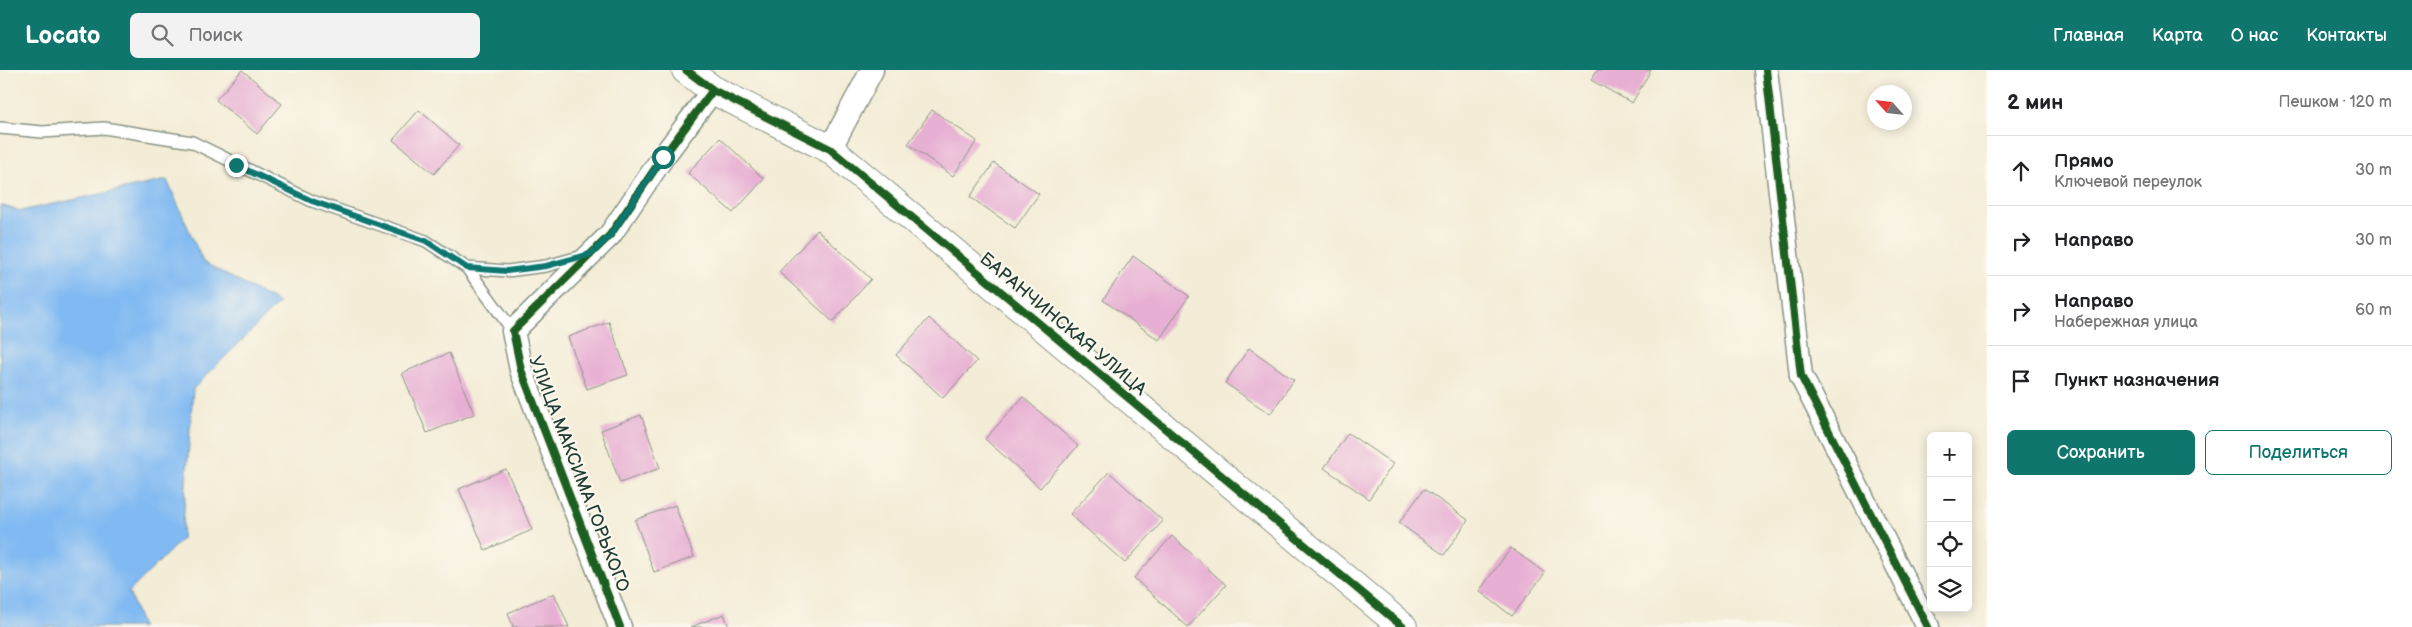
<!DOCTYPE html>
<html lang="ru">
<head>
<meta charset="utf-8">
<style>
	:root { --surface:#fff; --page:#f2f2f2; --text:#202124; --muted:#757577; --line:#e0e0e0; --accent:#0f766e }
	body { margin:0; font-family:"Balsamiq Sans",sans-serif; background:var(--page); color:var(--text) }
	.controls { position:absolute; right:15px; bottom:15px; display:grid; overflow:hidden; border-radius:8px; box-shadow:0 2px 12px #0003 }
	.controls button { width:45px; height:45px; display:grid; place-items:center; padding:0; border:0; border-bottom:1px solid var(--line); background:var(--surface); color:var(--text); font:25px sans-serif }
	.compass { position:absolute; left:1867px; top:15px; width:45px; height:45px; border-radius:50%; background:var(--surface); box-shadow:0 2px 12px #0003; rotate:297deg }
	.stop { position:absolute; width:15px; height:15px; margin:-11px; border:4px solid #0f766e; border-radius:50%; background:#fff }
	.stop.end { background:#0f766e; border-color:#fff; box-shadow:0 1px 5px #0008 }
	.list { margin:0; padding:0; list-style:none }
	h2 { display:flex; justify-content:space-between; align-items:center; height:65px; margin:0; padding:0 20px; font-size:21px }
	h2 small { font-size:16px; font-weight:400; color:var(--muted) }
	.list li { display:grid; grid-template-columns:32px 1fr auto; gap:15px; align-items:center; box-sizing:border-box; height:70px; padding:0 20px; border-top:1px solid var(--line) }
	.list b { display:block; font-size:19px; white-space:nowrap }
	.list p { margin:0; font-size:16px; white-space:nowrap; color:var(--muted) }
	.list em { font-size:16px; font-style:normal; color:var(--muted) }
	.actions { display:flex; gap:10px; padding:15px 20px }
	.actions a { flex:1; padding:11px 0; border:1px solid var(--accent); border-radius:8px; text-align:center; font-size:18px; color:var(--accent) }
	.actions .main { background:var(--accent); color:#fff }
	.icon { flex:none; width:28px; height:28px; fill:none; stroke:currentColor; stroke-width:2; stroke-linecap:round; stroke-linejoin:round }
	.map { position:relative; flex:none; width:1987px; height:557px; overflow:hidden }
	header { display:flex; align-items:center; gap:30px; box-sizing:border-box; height:70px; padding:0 25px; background:var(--accent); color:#fff }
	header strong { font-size:24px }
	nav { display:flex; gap:28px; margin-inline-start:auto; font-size:18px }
	.search { width:350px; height:45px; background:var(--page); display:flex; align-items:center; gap:12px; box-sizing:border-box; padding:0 18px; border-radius:8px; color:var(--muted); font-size:19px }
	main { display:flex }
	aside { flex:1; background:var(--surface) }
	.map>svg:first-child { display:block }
	.water { fill:#81baf2; stroke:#507c93 }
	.building { fill:#e7afd3 }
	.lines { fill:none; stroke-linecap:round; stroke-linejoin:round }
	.lane-casing { stroke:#899485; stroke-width:14 }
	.street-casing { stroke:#899485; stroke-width:25 }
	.secondary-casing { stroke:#899485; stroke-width:30 }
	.lane { stroke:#fff; stroke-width:11 }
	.street { stroke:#fff; stroke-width:22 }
	.secondary { stroke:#fff; stroke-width:28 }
	.cycleway-casing { stroke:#fbf7ec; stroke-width:11 }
	.cycleway { stroke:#1b5e20; stroke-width:8 }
	.route { stroke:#0f766e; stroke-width:6 }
	.labels { text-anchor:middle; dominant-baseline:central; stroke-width:4.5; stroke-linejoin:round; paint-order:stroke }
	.street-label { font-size:18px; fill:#1f3d34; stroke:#fbf7ec }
</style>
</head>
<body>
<header>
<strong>Locato</strong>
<div class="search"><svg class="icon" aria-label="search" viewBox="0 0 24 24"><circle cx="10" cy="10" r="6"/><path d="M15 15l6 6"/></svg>Поиск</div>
<nav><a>Главная</a><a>Карта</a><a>О нас</a><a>Контакты</a></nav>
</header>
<main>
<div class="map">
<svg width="1987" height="557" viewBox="0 0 1987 557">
	<rect width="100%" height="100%" fill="#fbf7ec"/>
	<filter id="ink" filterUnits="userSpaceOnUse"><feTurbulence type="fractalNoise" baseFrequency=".02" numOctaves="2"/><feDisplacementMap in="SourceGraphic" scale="10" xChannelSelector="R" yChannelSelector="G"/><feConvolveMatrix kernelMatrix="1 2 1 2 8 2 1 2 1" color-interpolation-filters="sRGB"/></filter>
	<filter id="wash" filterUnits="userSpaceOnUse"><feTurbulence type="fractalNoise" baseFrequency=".0096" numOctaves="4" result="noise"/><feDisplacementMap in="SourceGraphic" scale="20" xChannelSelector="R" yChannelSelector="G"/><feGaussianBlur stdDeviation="1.12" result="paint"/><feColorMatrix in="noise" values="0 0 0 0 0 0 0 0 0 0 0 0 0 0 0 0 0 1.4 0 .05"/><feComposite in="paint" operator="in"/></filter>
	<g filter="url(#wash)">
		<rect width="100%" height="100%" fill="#f3ecd6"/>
		<path class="water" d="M 167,110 L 203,192 L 279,233 L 193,319 L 182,469 L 129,522 L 142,557 L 0,557 L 0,135 L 20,141 Z"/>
		<g id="blocks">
			<path class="building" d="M 242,0 L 282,34 L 257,64 L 216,30 Z
				M 1597,0 L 1651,0 L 1632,33 L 1591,10 Z
				M 419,40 L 459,75 L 434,104 L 393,70 Z
				M 932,40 L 977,71 L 953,106 L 908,74 Z
				M 720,68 L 764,109 L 733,143 L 688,103 Z
				M 994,93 L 1039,124 L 1015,158 L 970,127 Z
				M 817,160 L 871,209 L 833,252 L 779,202 Z
				M 1133,186 L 1189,226 L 1159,270 L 1103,230 Z
				M 929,248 L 977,291 L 943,328 L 896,285 Z
				M 609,252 L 628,305 L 587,319 L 568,267 Z
				M 1249,278 L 1294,310 L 1270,344 L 1225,313 Z
				M 449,283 L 474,344 L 427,363 L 402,303 Z
				M 1023,327 L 1078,376 L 1040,418 L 985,369 Z
				M 641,345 L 660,398 L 620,413 L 601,360 Z
				M 1348,363 L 1393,394 L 1369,429 L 1324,398 Z
				M 506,399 L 532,460 L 485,480 L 459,419 Z
				M 1109,402 L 1163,451 L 1125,493 L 1070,444 Z
				M 1424,419 L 1468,450 L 1444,485 L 1399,453 Z
				M 675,435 L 694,487 L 654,502 L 635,450 Z
				M 1172,466 L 1226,515 L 1188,557 L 1134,508 Z
				M 1511,478 L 1545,503 L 1512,546 L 1479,521 Z
				M 554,523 L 569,557 L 513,557 L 508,543 Z
				M 724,544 L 729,557 L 691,557 Z"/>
		</g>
	</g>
	<g filter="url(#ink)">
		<use href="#blocks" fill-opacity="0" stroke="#899485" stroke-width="1"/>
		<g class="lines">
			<g class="lane-casing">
				<path id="lane" d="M 0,58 L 42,62 L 104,58 L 192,72 L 312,131 L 426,171 L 467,198 L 513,261
					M 467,198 L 507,201 L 546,196 L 583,186"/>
			</g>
			<g class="street-casing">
				<path id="street" d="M 1766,0 L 1801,306 L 1928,557
					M 830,79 L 872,0
					M 620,557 L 521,300 L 513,261 L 610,165 L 663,87 L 713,20"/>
			</g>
			<g class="secondary-casing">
				<path id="secondary" d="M 686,0 L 713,20 L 830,79 L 1403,557"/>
			</g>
			<use href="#lane" class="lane"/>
			<use href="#street" class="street"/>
			<use href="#secondary" class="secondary"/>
			<g class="cycleway-casing">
				<path id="cycleway" d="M 686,0 L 713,20 L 830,79 L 1403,557
					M 1766,0 L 1801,306 L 1928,557
					M 620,557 L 521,300 L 513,261 L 610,165 L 663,87 L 713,20"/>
			</g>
			<use href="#cycleway" class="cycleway"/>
		</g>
	</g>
	<g class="lines" filter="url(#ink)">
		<path class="route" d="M 236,95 L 312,131 L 426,171 L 467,198 L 507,201 L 546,196 L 591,184 L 610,166 L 663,87"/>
	</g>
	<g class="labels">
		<g class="street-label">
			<text transform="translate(1063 254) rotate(40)">БАРАНЧИНСКАЯ УЛИЦА</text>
			<text transform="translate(579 404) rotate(69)">УЛИЦА МАКСИМА ГОРЬКОГО</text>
		</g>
	</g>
</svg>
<div class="controls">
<button>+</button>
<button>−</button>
<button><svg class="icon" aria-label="locate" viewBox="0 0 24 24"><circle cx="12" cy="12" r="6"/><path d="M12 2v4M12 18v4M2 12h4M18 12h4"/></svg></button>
<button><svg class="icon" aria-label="layers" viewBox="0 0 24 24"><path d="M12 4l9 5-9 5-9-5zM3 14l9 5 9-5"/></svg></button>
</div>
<svg class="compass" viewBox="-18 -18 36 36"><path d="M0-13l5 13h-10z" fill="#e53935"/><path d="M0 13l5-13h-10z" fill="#757577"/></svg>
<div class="stop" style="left:663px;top:87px"></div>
<div class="stop end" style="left:236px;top:95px"></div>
</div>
<aside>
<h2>2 мин<small>Пешком · 120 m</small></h2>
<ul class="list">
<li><svg class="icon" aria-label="ahead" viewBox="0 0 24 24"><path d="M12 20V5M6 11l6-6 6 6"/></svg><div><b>Прямо</b><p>Ключевой переулок</p></div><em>30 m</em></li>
<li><svg class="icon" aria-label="right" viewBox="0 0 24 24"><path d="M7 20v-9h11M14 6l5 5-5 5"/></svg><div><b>Направо</b></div><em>30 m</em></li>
<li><svg class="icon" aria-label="right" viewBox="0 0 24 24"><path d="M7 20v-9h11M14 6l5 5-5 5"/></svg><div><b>Направо</b><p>Набережная улица</p></div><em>60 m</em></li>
<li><svg class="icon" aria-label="arrive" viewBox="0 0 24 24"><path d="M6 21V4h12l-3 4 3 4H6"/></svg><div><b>Пункт назначения</b></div></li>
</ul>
<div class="actions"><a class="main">Сохранить</a><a>Поделиться</a></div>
</aside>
</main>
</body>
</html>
